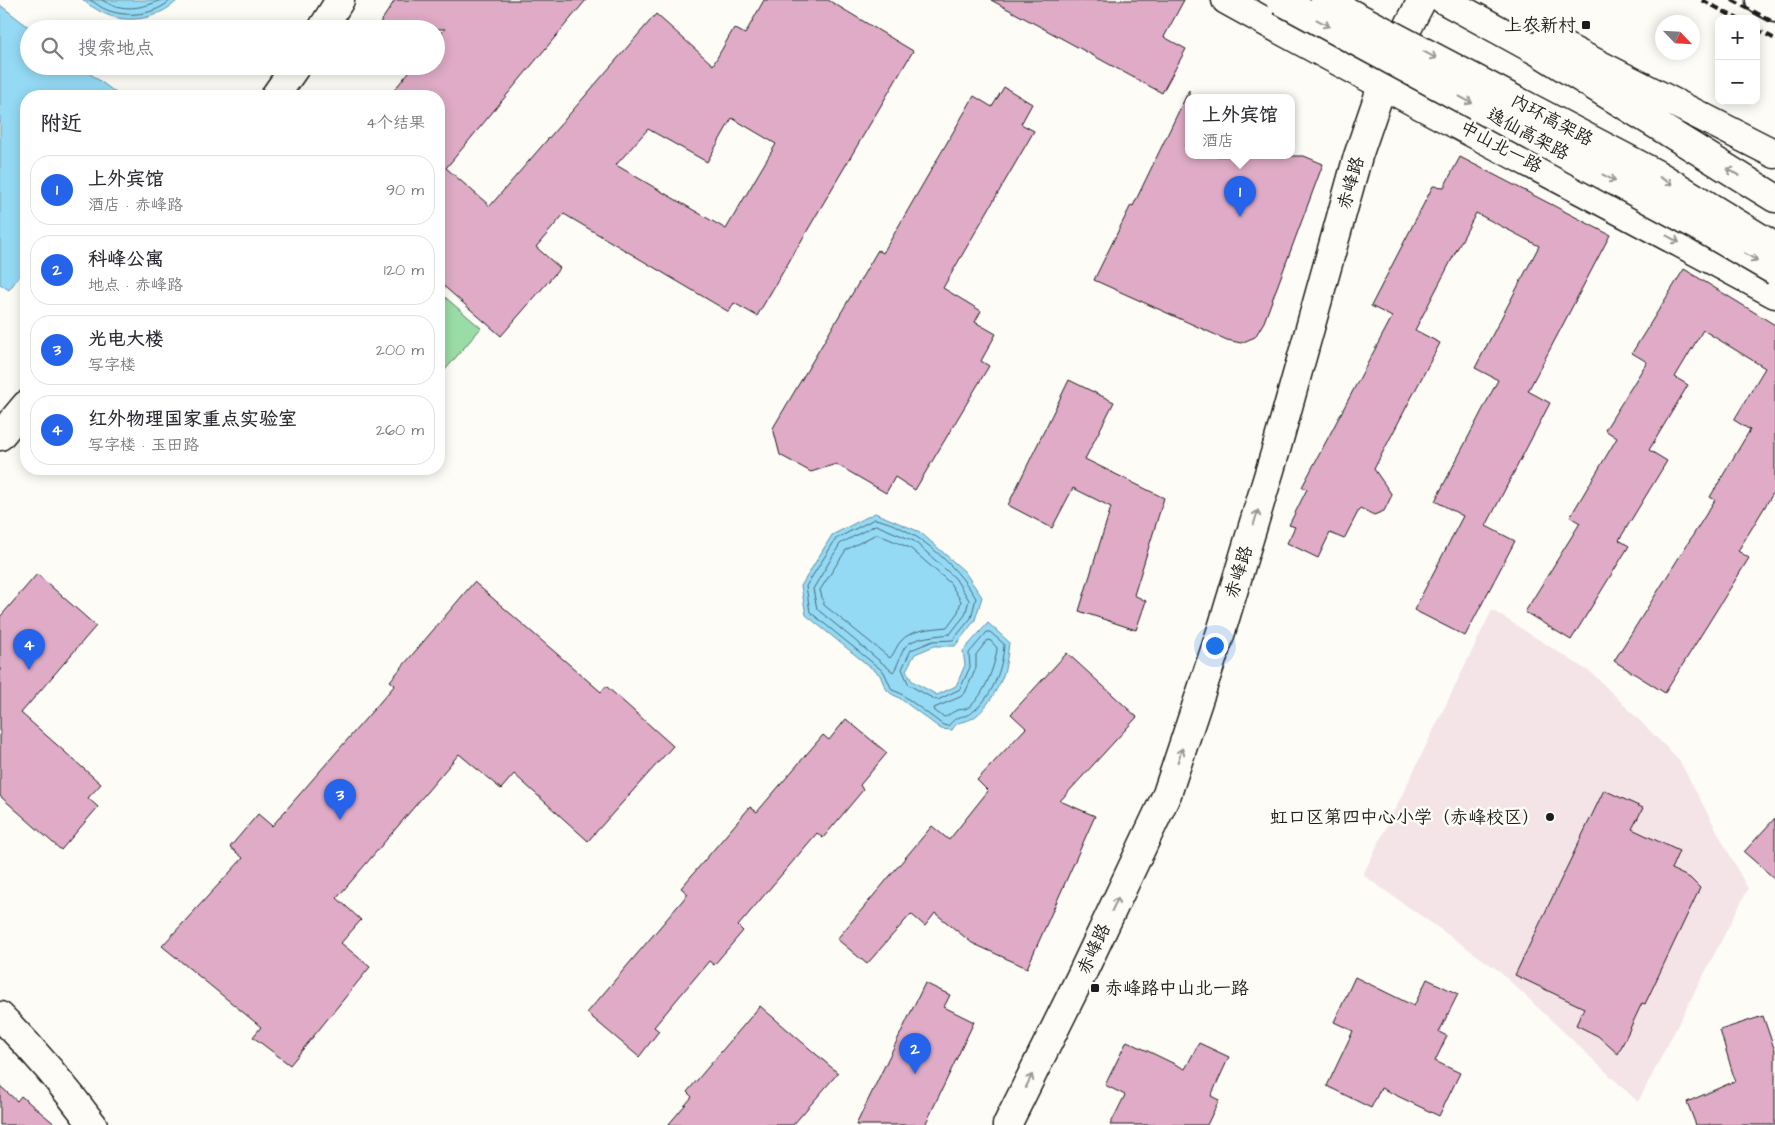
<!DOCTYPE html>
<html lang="zh">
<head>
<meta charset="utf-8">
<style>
	:root { --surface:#fff; --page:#f2f2f3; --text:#2b2b33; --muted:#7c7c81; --line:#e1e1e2; --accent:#2563eb }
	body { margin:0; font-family:"Architects Daughter","LXGW WenKai TC",sans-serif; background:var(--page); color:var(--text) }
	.controls { position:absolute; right:15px; top:15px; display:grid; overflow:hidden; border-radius:10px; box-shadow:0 2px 12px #0003 }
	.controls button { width:45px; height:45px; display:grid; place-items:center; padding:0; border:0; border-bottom:1px solid var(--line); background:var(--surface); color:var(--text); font:25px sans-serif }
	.compass { position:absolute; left:1655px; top:15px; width:45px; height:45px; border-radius:50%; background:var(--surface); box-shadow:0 2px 12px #0003; rotate:115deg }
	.you { position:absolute; left:1214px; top:645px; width:18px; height:18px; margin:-12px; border:4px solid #fff; border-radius:50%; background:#1a73e8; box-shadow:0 0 0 8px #1a73e833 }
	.badge { display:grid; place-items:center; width:32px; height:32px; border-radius:50%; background:var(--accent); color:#fff; font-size:16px; font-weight:700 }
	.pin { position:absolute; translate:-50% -41px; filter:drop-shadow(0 1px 2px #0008) }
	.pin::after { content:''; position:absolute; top:26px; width:18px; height:15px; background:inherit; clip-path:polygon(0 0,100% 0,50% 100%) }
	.popup { position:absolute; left:1185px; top:94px; width:110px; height:65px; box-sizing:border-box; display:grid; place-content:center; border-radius:10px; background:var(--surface); filter:drop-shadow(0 1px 4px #0005); font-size:16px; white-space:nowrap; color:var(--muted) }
	.popup b { font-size:19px; color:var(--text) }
	.popup::after { content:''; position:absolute; left:50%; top:100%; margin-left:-10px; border:10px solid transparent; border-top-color:var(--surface) }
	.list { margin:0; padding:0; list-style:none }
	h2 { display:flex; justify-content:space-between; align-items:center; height:65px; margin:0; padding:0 20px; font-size:21px }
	h2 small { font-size:16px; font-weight:400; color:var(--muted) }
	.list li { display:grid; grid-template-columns:32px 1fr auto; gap:15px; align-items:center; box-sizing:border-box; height:70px; margin:0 10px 10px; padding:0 10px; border:1px solid var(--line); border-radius:20px }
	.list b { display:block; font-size:19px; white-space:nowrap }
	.list p { margin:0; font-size:16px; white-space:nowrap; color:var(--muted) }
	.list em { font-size:16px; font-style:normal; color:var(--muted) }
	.icon { flex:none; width:28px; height:28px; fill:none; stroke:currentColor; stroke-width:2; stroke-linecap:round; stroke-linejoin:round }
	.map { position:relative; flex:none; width:1775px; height:1125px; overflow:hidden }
	.search { position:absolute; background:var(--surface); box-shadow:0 2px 12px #0003; left:20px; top:20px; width:425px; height:55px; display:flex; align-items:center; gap:12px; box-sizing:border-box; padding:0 18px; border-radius:28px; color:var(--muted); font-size:19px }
	.panel { position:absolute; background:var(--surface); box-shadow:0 2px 12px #0003; left:20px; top:90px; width:425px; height:385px; border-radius:20px }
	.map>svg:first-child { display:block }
	.built { fill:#f4e4e8 }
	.green { fill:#9adca6; stroke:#5b7c61 }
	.water { fill:#94daf5; stroke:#648e9e }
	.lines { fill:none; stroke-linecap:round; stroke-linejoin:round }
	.shore { stroke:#4c6873; stroke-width:1 }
	.building { fill:#dfabc6; stroke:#1c1c1c; fill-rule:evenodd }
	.street-casing { stroke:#1c1c1c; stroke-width:31 }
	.secondary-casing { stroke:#1c1c1c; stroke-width:31 }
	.primary-casing { stroke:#1c1c1c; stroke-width:31 }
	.highway-casing { stroke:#1c1c1c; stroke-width:31 }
	.street { stroke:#fdfcf7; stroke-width:28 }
	.secondary { stroke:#fdfcf7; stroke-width:28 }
	.primary { stroke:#fdfcf7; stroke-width:28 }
	.highway { stroke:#fdfcf7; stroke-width:28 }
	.rail { stroke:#1c1c1c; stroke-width:4; stroke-dasharray:8 4; stroke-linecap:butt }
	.highway-bridge-casing { stroke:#1c1c1c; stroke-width:31; stroke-linecap:butt }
	.highway-bridge { stroke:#fdfcf7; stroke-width:28 }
	.oneway { stroke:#989794 }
	.poi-dot { fill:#1c1c1c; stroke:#fdfcf7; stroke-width:2 }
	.labels { text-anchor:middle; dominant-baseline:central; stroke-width:5; stroke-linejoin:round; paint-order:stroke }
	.poi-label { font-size:18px; fill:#1c1c1c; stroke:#fdfcf7; text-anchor:end }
	.street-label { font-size:18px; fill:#1c1c1c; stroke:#fdfcf7 }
</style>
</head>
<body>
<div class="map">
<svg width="1775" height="1125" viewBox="0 0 1775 1125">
	<rect width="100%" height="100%" fill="#fdfcf7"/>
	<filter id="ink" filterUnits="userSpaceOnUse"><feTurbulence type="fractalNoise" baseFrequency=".02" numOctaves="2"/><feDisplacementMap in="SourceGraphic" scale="10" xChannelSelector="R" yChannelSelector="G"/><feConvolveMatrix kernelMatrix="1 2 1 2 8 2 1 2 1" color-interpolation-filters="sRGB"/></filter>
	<g filter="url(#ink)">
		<path class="built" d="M 1492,610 L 1593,674 L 1679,760 L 1748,889 L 1638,1102 L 1498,970 L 1363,875 Z"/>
		<path class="green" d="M 439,292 L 481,328 L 439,377 Z"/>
		<path class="water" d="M 83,0 L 178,0 C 156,21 122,26 96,9 C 91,6 87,4 83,0 Z
			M 0,5 L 31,29 L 29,29 L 29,66 L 80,66 L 120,96 L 26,96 L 26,267 L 9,290 L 0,284 Z
			M 875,513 L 920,532 L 964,571 L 982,597 L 975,620 L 955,646 L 934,646 L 915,654 L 906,670 L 912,681 L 937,695 L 956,686 L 965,665 L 963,651 L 988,623 L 1009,642 C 1008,651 1007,660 1005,669 C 1002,683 985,713 971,719 C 961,724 959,719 952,730 L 941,729 L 898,697 C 885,692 885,687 880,675 L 806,615 L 801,586 L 832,535 Z"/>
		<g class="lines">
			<path class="shore" d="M 90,0 C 96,3 101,8 107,10 C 127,18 155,15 171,0
				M 102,0 C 122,12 141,9 161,0
				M 875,519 C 915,527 955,564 976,598 L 971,618 L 953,640 L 933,641 L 911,650 L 902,669 L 909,685 L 934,699 L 938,700 L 960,689 L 970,667 L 969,653 L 987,632 L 990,632 L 1004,644 C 1003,668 992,699 971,713 C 962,719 959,713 948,726 L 943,725 L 900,693 L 892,690 L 884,672 L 810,612 L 806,586 L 836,539 Z
				M 876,525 L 914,541 L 955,578 L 969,600 L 965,615 L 950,634 C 938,636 914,636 905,647 C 900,655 898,666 893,672 L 817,609 L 813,589 L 840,544 Z
				M 877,534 L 910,548 L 950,583 L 961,601 L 958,612 L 947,627 C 932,629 911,629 901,641 C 896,646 895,653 890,658 L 824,605 L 820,590 L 846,550 Z
				M 988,640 L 991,641 L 997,648 C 996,664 982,703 965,709 C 963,710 960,709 958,710 C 943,715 950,722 935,711 L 934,708 L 960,697 L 965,693 L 976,668 L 976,655 Z"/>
		</g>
		<path class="building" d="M 395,0 L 586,0 L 446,168 L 490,206 L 656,14 L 713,65 L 734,28 L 745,34 L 764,0 L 828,0 L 913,51 L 757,316 L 734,303 L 729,312 L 564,214 L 536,247 L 560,268 L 501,336 L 439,282 L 439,96 L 389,96 L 414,66 L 436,66 L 436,39 L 445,29 L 376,29 ZM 732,118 L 776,144 L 726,229 L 616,165 L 648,129 L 707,162 Z
			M 991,0 L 1184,0 L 1164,37 L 1186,49 L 1162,93 Z
			M 1004,87 L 1032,104 L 1021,124 L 1034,131 L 943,288 L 981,311 L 975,322 L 996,334 L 981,361 L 989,366 L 915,490 L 895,477 L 886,493 L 836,464 L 811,472 L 780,455 L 773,428 L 878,250 L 883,253 L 974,96 L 992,107 Z
			M 1189,90 L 1189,156 L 1304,156 L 1323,164 L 1264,322 L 1255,337 L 1241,343 L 1227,340 L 1094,280 L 1131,205 L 1133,206 Z
			M 1460,157 L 1610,235 L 1528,391 L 1550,403 L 1486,526 L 1515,541 L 1465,636 L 1414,610 L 1463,516 L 1435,501 L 1498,380 L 1475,368 L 1539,246 L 1476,213 L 1415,330 L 1440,343 L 1374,469 L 1392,495 L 1384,511 L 1374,515 L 1360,508 L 1344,539 L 1330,533 L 1318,558 L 1287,543 L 1295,527 L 1289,525 L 1307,489 L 1302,487 L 1392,317 L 1371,306 L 1433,186 L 1444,187 Z
			M 1684,269 L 1775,325 L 1775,490 L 1738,551 L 1749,558 L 1665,693 L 1614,661 L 1715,500 L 1710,497 L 1750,430 L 1734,420 L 1765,368 L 1703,330 L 1675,377 L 1688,385 L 1649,450 L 1667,461 L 1619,540 L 1629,546 L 1571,640 L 1525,612 L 1580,523 L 1570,517 L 1617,438 L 1605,430 L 1647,362 L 1632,353 Z
			M 1069,380 L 1114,402 L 1085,459 L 1164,498 L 1134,595 L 1146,601 L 1136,630 L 1079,611 L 1111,507 L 1073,488 L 1052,528 L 1008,505 Z
			M 37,574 L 96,626 L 21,713 L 101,784 L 88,798 L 98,807 L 61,850 L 0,796 L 0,617 Z
			M 474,582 L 601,692 L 606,686 L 673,746 L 588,841 L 514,774 L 501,789 L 459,754 L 337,898 L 361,920 L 341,943 L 370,967 L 290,1065 L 253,1037 L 261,1027 L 162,946 L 243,858 L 230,847 L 258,814 L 272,826 L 395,685 L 390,681 Z
			M 1067,653 L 1137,717 L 1060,801 L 1095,816 L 1027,968 L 972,943 L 935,913 L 925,926 L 911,914 L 867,964 L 837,939 L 932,826 L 949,840 L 988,791 L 977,780 L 1026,728 L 1011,714 Z
			M 846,719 L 887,753 L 860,785 L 863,790 L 823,838 L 817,833 L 738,926 L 743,931 L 714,965 L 709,961 L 654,1027 L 659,1031 L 639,1057 L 587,1013 L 688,894 L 681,888 L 750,807 L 757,812 L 823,735 L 829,740 Z
			M 1604,790 L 1643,808 L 1632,829 L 1679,851 L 1671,869 L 1690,878 L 1700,888 L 1645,1004 L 1642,1003 L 1618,1054 L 1598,1036 L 1576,1025 L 1584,1008 L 1515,975 Z
			M 1775,818 L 1775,879 L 1744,852 Z
			M 1355,977 L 1414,1006 L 1427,979 L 1458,994 L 1439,1032 L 1447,1036 L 1435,1061 L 1460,1073 L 1439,1116 L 1381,1088 L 1371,1108 L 1327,1086 L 1353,1031 L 1334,1022 Z
			M 925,983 L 950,995 L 944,1007 L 974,1022 L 925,1125 L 856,1125 Z
			M 760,1006 L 838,1073 L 793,1125 L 668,1125 L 692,1097 L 687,1092 Z
			M 1763,1016 L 1775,1051 L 1775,1125 L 1696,1125 L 1687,1102 L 1735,1081 L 1720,1030 Z
			M 1127,1041 L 1185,1069 L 1199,1043 L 1229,1057 L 1211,1096 L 1219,1100 L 1207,1125 L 1110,1125 L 1125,1095 L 1105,1085 Z
			M 0,1086 L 17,1101 L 21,1096 L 56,1125 L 0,1125 Z"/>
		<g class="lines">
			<g class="street-casing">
				<path id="street" d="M 1760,0 L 1775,8"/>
			</g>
			<g class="secondary-casing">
				<path id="secondary" d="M 322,29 L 340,0
					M 275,96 L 296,66
					M 0,436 L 26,405
					M 0,1016 C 34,1050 65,1087 93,1125
					M 1007,1125 L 1081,976 L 1167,794 L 1220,635 L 1276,450 L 1358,156 L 1382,86 L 1406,31 L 1422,0"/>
			</g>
			<g class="primary-casing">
				<path id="primary" d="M 1226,0 C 1408,101 1593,195 1775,294"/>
			</g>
			<g class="highway-casing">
				<path id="highway" d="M 1444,0 L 1539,52 L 1775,198
					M 1547,38 L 1775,154"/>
			</g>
			<use href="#street" class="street"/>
			<use href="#secondary" class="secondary"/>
			<use href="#primary" class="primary"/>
			<use href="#highway" class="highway"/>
			<path class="rail" d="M 1702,0 L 1738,19
				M 1732,0 L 1775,23
				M 1756,29 L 1775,39"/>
			<g class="highway-bridge-casing">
				<path id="highway-bridge" d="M 1280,0 L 1696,225 L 1775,271
					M 1325,0 L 1658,175 L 1775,247"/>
			</g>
			<use href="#highway-bridge" class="highway-bridge"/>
		</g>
		<defs><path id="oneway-shaft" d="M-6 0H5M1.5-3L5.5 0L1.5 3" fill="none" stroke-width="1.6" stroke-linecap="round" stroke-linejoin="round" transform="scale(1.25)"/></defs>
		<g class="oneway">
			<use href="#oneway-shaft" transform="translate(1323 23) rotate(28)"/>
			<use href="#oneway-shaft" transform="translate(1430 55) rotate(28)"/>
			<use href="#oneway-shaft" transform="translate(1466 100) rotate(28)"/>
			<use href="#oneway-shaft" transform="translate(1733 172) rotate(-149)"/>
			<use href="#oneway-shaft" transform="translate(1609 178) rotate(28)"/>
			<use href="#oneway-shaft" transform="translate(1666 181) rotate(31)"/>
			<use href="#oneway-shaft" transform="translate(1673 239) rotate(29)"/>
			<use href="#oneway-shaft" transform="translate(1751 257) rotate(30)"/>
			<use href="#oneway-shaft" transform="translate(1256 517) rotate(-73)"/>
			<use href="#oneway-shaft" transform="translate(1180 755) rotate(-72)"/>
			<use href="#oneway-shaft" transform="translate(1115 904) rotate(-65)"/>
			<use href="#oneway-shaft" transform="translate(1029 1081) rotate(-64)"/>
		</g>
	</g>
	<g class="poi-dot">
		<rect x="1581" y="20" width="10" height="10" rx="2.5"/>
		<circle cx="1550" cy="817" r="5"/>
		<rect x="1090" y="983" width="10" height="10" rx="2.5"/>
	</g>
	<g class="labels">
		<g class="poi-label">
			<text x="1576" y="25">上农新村</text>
			<text x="1540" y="817">虹口区第四中心小学（赤峰校区）</text>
			<text x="1105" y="988" text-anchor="start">赤峰路中山北一路</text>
		</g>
		<g class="street-label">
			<text transform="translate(1552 120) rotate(28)">内环高架路</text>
			<text transform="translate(1528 134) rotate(28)">逸仙高架路</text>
			<text transform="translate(1501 147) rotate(28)">中山北一路</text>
			<text transform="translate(1351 183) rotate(-74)">赤峰路</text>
			<text transform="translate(1239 572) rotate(-73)">赤峰路</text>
			<text transform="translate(1094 949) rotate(-65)">赤峰路</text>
		</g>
	</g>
</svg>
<div class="controls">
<button>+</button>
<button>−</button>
</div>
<svg class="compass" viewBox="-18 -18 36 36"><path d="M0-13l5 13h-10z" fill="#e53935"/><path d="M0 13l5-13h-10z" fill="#7c7c81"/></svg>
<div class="you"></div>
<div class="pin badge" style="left:1240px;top:217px">1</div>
<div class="popup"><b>上外宾馆</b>酒店</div>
<div class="pin badge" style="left:915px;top:1074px">2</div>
<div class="pin badge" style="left:340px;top:820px">3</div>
<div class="pin badge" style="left:29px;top:670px">4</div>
<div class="search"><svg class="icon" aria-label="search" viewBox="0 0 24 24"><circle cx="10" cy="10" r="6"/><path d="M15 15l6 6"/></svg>搜索地点</div>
<section class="panel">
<h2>附近<small>4个结果</small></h2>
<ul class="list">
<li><span class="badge">1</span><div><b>上外宾馆</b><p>酒店 · 赤峰路</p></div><em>90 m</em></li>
<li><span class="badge">2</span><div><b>科峰公寓</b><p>地点 · 赤峰路</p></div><em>120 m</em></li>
<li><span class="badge">3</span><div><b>光电大楼</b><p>写字楼</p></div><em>200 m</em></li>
<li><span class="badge">4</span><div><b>红外物理国家重点实验室</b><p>写字楼 · 玉田路</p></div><em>260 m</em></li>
</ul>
</section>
</div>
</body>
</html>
